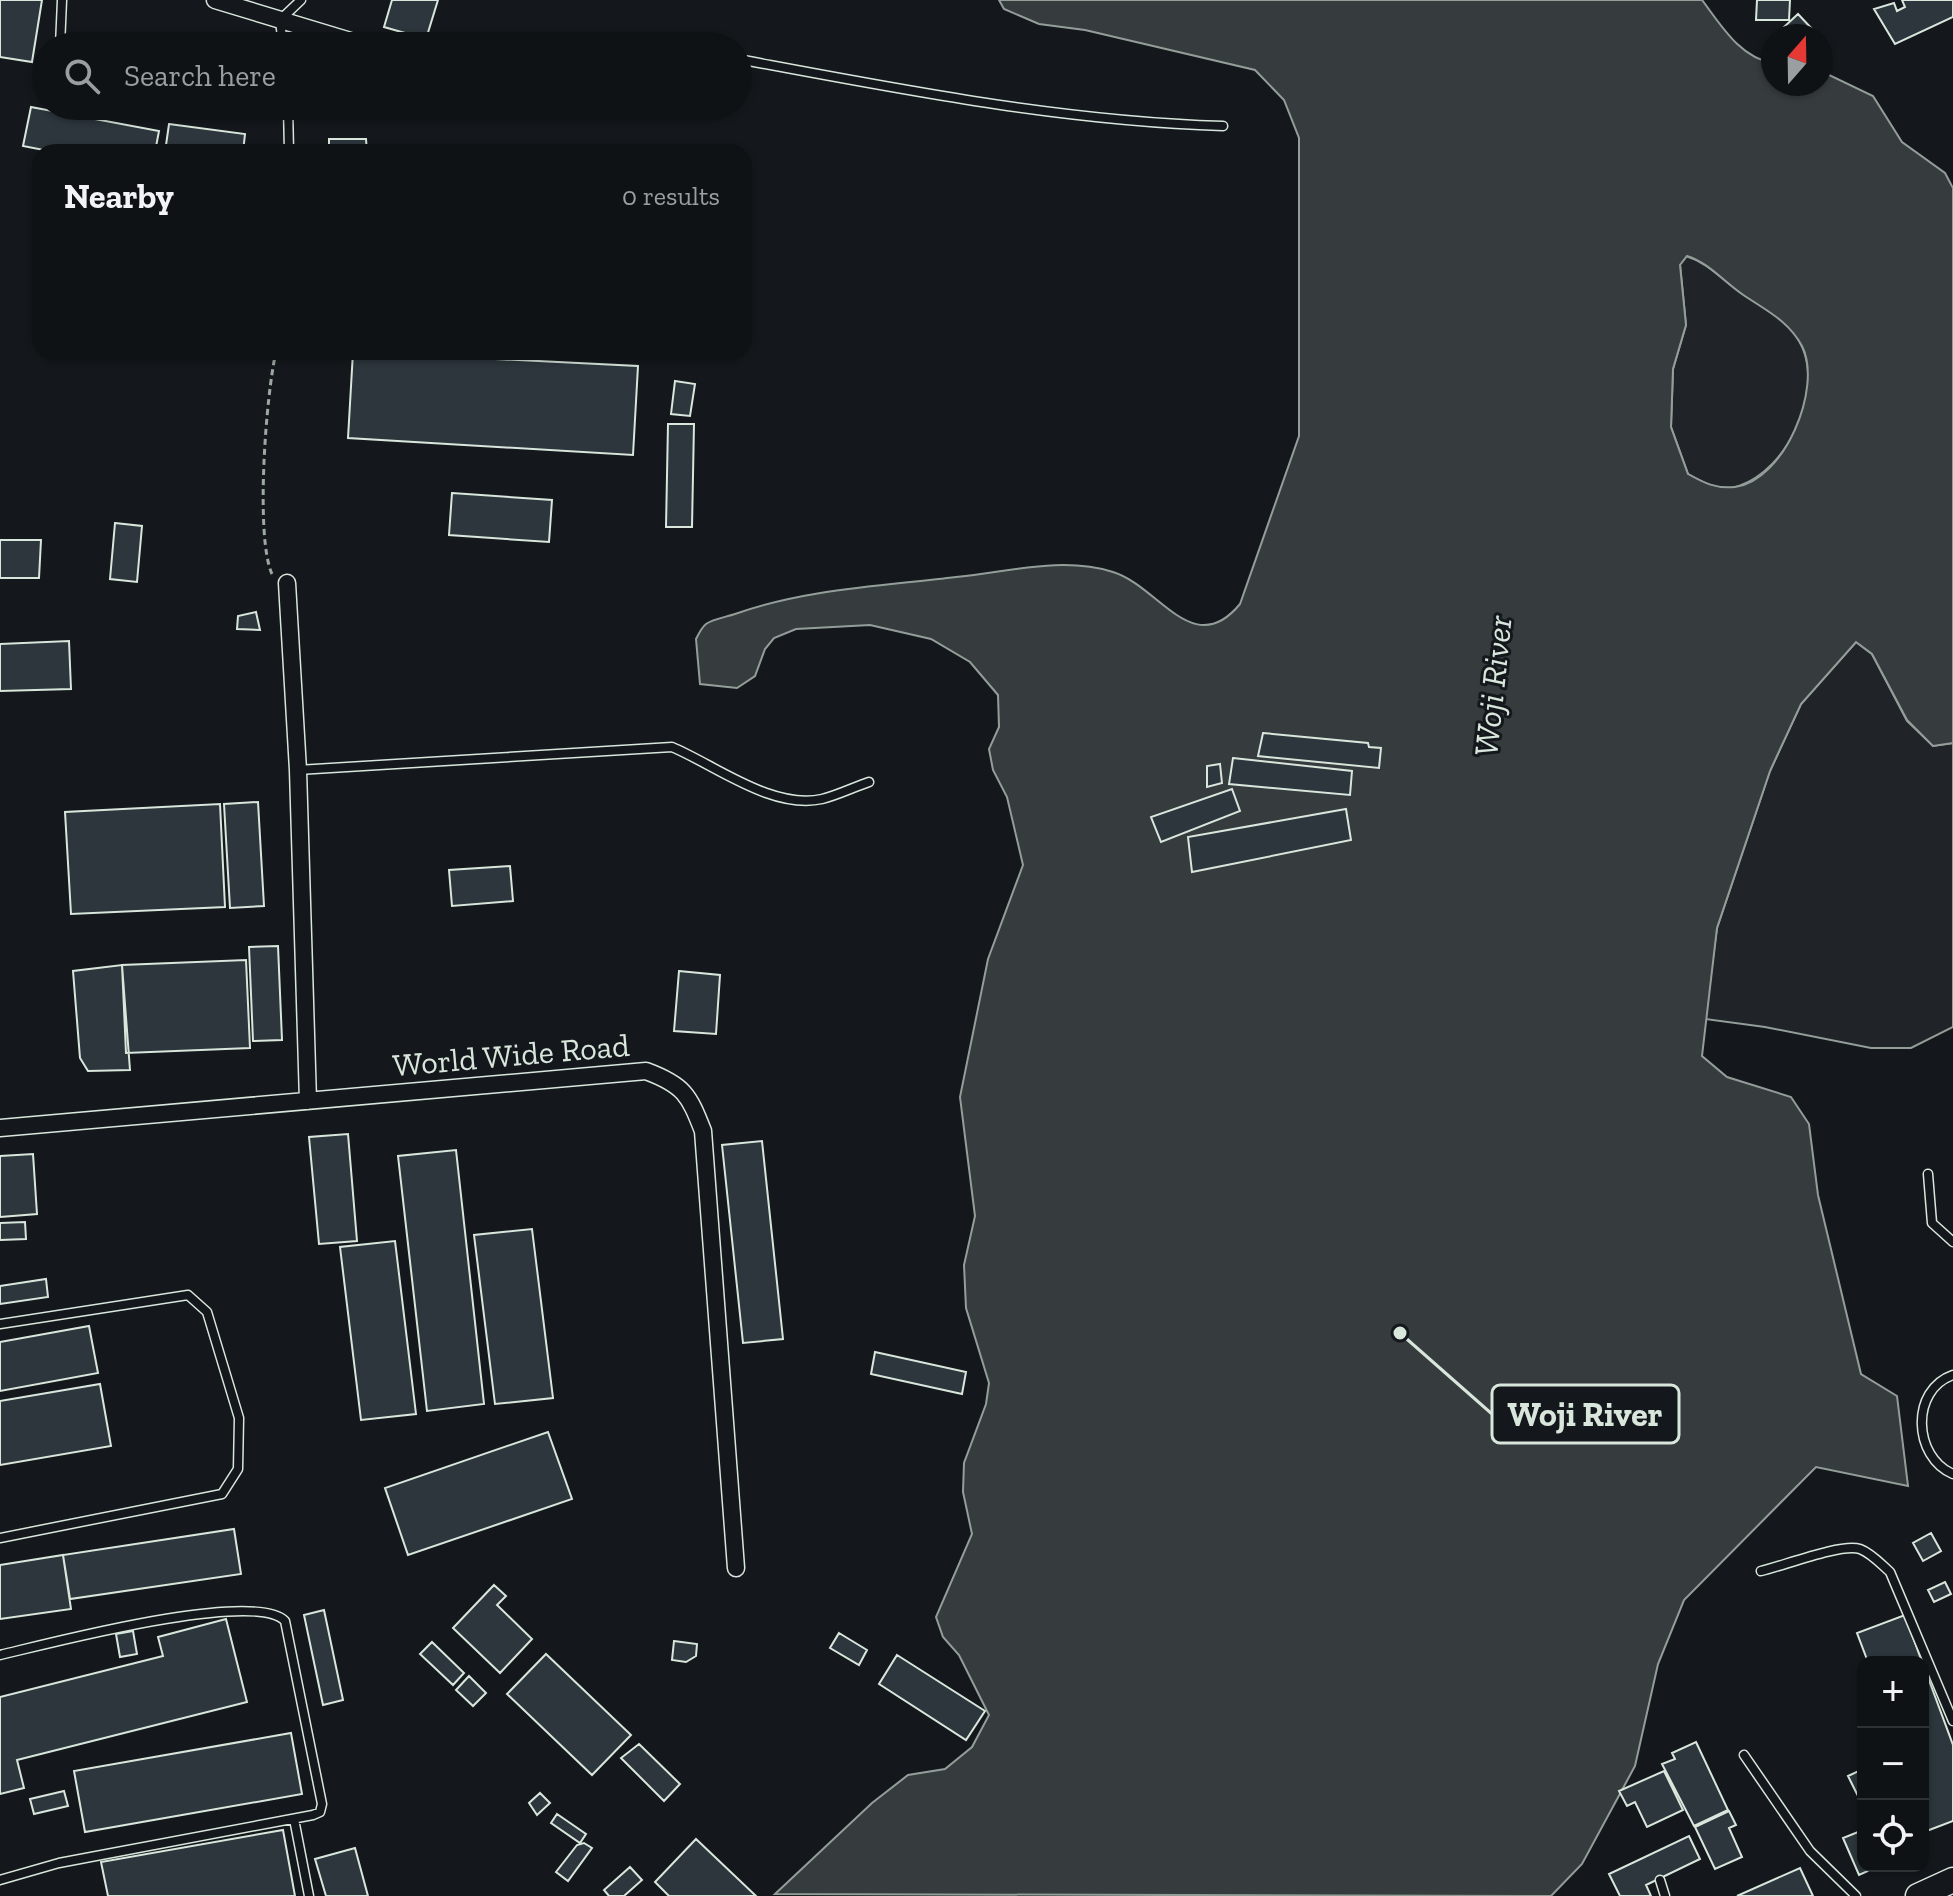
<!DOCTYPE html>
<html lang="en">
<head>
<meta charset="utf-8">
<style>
	:root { --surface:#0f1215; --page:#1d2022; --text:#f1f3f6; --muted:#9b9ea0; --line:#2f3234 }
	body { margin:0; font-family:"Zilla Slab",serif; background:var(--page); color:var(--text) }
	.controls { position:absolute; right:24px; bottom:24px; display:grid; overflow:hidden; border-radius:16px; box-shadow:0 2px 6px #0004 }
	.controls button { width:72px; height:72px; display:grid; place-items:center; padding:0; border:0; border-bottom:2px solid var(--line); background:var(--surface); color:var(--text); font:40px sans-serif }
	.compass { position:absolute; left:1761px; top:24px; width:72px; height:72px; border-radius:50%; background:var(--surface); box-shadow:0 2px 6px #0004; rotate:20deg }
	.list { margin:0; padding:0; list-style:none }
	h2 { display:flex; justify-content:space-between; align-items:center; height:104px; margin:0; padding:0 32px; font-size:34px }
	h2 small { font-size:26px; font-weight:400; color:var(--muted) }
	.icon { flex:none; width:44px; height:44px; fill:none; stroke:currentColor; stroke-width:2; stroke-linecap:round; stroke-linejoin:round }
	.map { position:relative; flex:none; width:1953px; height:1896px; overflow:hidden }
	.search { position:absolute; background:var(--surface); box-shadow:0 2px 6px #0004; left:32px; top:32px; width:720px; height:88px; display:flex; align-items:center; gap:20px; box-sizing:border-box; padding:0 28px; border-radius:44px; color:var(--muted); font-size:30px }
	.panel { position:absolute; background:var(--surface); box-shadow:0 2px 6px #0004; left:32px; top:144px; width:720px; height:216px; border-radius:24px }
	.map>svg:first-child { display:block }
	.green { fill:#202428; stroke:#939e99; stroke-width:2 }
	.water { fill:#363b3e; stroke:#939e99; stroke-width:2; fill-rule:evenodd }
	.building { fill:#2c363c; stroke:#d8e6dc; stroke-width:2 }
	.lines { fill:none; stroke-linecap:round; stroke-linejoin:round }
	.service-casing { stroke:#d8e6dc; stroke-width:11 }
	.minor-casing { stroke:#d8e6dc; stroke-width:19 }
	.secondary-casing { stroke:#d8e6dc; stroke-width:27 }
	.path { stroke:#9da8a2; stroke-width:3; stroke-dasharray:6 4; stroke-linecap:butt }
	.service { stroke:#14181c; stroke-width:8 }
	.minor { stroke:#14181c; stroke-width:16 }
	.secondary { stroke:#14181c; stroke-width:24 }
	.labels { text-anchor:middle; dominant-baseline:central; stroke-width:6; stroke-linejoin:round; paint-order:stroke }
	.street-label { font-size:32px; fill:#d8e6dc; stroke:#14181c }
	.water-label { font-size:34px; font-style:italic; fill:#d8e6dc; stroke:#14181c }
	.leader { fill:none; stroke:#d8e6dc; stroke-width:3 }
	.callout-dot { fill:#d8e6dc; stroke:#14181c; stroke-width:3 }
	.callout { fill:#14181c; stroke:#d8e6dc; stroke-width:3 }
	.callout-label { font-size:34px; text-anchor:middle; font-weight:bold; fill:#d8e6dc }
</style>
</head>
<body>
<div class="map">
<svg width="1953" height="1896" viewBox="0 0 1953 1896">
	<rect width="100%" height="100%" fill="#14181c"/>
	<path class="green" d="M 1686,256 C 1709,263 1722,280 1741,293 C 1764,309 1792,320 1803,349 C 1822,397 1787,469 1739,486 C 1721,493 1704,483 1688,474 L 1671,427 L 1673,369 L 1686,325 L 1680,264 Z
		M 1856,642 L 1872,654 L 1907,721 L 1933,746 L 1953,743 L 1953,1027 L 1911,1048 L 1871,1048 L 1765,1027 L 1705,1019 L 1717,928 L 1770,771 L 1801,704 Z"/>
	<path class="water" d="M 999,0 L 1702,0 C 1721,25 1740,58 1773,63 L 1773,84 L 1821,84 L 1821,71 L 1873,96 L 1902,142 L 1945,173 L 1953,188 L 1953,743 L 1933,746 L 1907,720 L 1872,654 L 1856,642 L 1801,704 L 1770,771 L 1717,928 L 1702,1056 L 1727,1077 L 1791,1097 L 1809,1124 L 1818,1195 L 1861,1374 L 1897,1396 L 1908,1486 L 1816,1467 L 1684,1600 L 1658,1664 L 1635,1766 L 1582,1864 L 1551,1896 L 775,1894 L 872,1803 L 908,1775 L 945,1769 L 972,1747 L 989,1715 L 959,1655 L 943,1637 L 936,1617 L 972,1534 L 963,1492 L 964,1463 L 986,1404 L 989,1383 L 966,1308 L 964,1265 L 975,1216 L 960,1097 L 988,959 L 1023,865 L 1007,797 L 993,770 L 989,749 L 999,727 L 998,695 L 970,662 L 931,639 L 870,625 L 796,629 L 774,638 L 765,649 L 755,676 L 737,688 L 700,684 L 696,639 C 698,635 702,627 706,624 C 713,619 726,617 735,614 C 806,589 882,586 956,577 C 1007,572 1063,556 1113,572 C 1159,586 1193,661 1240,604 L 1299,436 L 1299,138 L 1284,100 L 1255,70 L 1085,30 L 1039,24 L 1004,9 ZM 1687,256 C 1709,263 1723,281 1742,294 C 1765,310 1788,320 1802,346 C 1823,388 1784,481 1735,487 C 1716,489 1704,483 1688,474 L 1671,427 L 1673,369 L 1686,325 L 1680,265 Z"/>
	<path class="building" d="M 0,0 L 42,0 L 32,62 L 0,57 Z
		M 392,0 L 438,0 L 426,39 L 384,27 Z
		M 1757,0 L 1790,0 L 1789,20 L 1756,20 Z
		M 1902,0 L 1953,0 L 1953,17 L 1895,44 L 1874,9 L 1894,3 L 1897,11 L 1905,7 Z
		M 1798,14 L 1814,31 L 1809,36 L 1792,36 L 1784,27 Z
		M 31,107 L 159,131 L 155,152 L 54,152 L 23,146 Z
		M 169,124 L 245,134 L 243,152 L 165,152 Z
		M 329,139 L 366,139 L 367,152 L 329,152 Z
		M 353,352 L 638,366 L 633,455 L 348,438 Z
		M 675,381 L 695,384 L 690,416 L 671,414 Z
		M 668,424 L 694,424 L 692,527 L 666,527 Z
		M 452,493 L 552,500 L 549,542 L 449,535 Z
		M 115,523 L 142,526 L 137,582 L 110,579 Z
		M 0,540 L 41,540 L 39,578 L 0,578 Z
		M 256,612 L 260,630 L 237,629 L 238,616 Z
		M 69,641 L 71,689 L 0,691 L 0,644 Z
		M 1263,733 L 1368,743 L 1369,747 L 1381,748 L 1379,768 L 1258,756 Z
		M 1233,758 L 1352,771 L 1350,795 L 1229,784 Z
		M 1220,764 L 1222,783 L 1207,787 L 1207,766 Z
		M 1232,789 L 1240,811 L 1161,842 L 1151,817 Z
		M 258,802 L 264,906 L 230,908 L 224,804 Z
		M 220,804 L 225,907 L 71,914 L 65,812 Z
		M 1346,809 L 1351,840 L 1192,872 L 1188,837 Z
		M 510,866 L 513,901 L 452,906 L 449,870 Z
		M 278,946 L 282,1040 L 253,1041 L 249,947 Z
		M 246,960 L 250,1048 L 126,1053 L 122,965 Z
		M 122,965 L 130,1070 L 88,1071 L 80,1058 L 73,971 Z
		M 679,971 L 720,975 L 716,1034 L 674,1031 Z
		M 348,1134 L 357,1241 L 319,1244 L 309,1137 Z
		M 762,1141 L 783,1339 L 743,1343 L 722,1145 Z
		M 456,1150 L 484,1404 L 427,1411 L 398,1156 Z
		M 33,1154 L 37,1214 L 0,1217 L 0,1156 Z
		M 25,1222 L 26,1239 L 0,1240 L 0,1223 Z
		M 532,1229 L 553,1398 L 495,1404 L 474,1235 Z
		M 395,1241 L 416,1414 L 361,1420 L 340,1247 Z
		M 46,1279 L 48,1297 L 0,1304 L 0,1286 Z
		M 89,1326 L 98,1373 L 0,1391 L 0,1342 Z
		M 875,1352 L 966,1372 L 962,1394 L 871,1374 Z
		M 100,1384 L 111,1446 L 0,1465 L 0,1401 Z
		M 548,1432 L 572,1499 L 408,1555 L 385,1488 Z
		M 234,1529 L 241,1574 L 70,1599 L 63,1555 Z
		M 1931,1533 L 1941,1551 L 1923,1561 L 1913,1543 Z
		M 63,1555 L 71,1609 L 0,1619 L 0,1565 Z
		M 1945,1582 L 1951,1594 L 1934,1602 L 1928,1590 Z
		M 494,1585 L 506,1596 L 497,1605 L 532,1639 L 500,1673 L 453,1628 Z
		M 324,1610 L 343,1700 L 323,1705 L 304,1615 Z
		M 1905,1615 L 1922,1662 L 1868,1662 L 1857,1633 Z
		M 226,1619 L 247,1702 L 17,1760 L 24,1788 L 0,1794 L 0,1697 L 163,1656 L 158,1637 Z
		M 133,1631 L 137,1654 L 120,1657 L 116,1634 Z
		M 839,1633 L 867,1650 L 859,1665 L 830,1648 Z
		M 674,1641 L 697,1644 L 696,1656 L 686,1662 L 672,1660 Z
		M 432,1642 L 464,1673 L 453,1685 L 420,1654 Z
		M 546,1654 L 631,1735 L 592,1775 L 507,1694 Z
		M 897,1655 L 985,1711 L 966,1740 L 879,1684 Z
		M 1923,1664 L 1953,1745 L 1953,1821 L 1924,1832 Z
		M 469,1676 L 486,1693 L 473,1706 L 456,1690 Z
		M 291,1733 L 302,1794 L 85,1832 L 74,1771 Z
		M 1696,1742 L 1728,1810 L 1694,1826 L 1662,1764 L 1675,1759 L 1672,1753 Z
		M 639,1744 L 680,1784 L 664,1801 L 621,1758 Z
		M 1863,1769 L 1863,1806 L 1848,1776 Z
		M 1664,1771 L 1683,1810 L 1647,1827 L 1635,1802 L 1627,1806 L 1619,1791 Z
		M 64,1791 L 68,1806 L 34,1814 L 30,1799 Z
		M 540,1793 L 550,1803 L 537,1815 L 529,1803 Z
		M 1729,1811 L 1736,1825 L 1729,1828 L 1742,1857 L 1715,1869 L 1695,1827 Z
		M 557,1814 L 586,1834 L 580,1843 L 551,1823 Z
		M 283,1830 L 295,1896 L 108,1896 L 101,1862 Z
		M 1863,1830 L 1863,1866 L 1879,1866 L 1859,1875 L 1843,1838 Z
		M 1689,1836 L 1700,1859 L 1646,1885 L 1651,1896 L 1620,1896 L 1609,1874 Z
		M 696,1839 L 756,1896 L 669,1896 L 655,1882 Z
		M 584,1843 L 592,1848 L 568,1881 L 556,1872 L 577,1845 Z
		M 355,1848 L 368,1896 L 326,1896 L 315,1859 Z
		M 630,1867 L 642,1880 L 624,1896 L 609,1896 L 604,1890 Z
		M 1800,1868 L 1813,1896 L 1737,1896 Z"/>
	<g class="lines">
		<g class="service-casing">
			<path id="service" d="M 60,46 L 62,0
				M 283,46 L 280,20 L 301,0
				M 738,59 C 899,89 1060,121 1223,126
				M 288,106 L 289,152
				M 298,770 L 672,747 C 715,765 772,810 822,799 C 838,795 854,787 869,782
				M 1928,1174 L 1932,1223 L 1953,1242
				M 0,1324 L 188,1295 L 207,1312 L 239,1418 L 238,1469 L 222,1494 L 0,1538
				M 1953,1375 C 1910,1390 1913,1457 1953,1474
				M 1761,1571 C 1783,1566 1841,1543 1860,1549 C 1871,1553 1881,1564 1890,1572 L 1953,1721
				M 0,1655 C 47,1644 254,1589 285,1621 L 322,1804 L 320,1812 L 313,1815 L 59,1863 L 0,1880
				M 1744,1755 L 1810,1851 L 1856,1896
				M 294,1819 L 309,1896
				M 1660,1880 L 1665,1896"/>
		</g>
		<g class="minor-casing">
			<path id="minor" d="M 215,0 L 367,46
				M 287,583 L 298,770 L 308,1101
				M 0,1128 L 646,1071 C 684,1085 689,1095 703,1131 L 736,1568"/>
		</g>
		<g class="secondary-casing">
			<path id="secondary" d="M 1918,1896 L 1953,1880"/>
		</g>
		<path class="path" d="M 272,574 C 255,537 266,394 276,352"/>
		<use href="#service" class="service"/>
		<use href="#minor" class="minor"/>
		<use href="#secondary" class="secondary"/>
	</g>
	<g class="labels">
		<g class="street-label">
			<text transform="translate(511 1055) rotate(-5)">World Wide Road</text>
		</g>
		<g class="water-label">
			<text transform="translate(1493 686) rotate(-84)">Woji River</text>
		</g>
	</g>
	<path class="leader" d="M1400 1333L1492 1414"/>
	<circle class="callout-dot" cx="1400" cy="1333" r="8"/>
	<rect class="callout" x="1492" y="1385" width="187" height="58" rx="8"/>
	<g class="callout-label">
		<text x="1585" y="1426">Woji River</text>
	</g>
</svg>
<div class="controls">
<button>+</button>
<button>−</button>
<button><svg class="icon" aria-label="locate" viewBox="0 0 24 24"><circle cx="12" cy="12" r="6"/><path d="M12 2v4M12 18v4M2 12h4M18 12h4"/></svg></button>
</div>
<svg class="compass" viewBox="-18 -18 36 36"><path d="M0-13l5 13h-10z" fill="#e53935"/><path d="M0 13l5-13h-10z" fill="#9b9ea0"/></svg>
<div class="search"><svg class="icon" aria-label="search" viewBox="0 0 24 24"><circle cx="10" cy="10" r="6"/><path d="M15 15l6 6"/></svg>Search here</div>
<section class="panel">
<h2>Nearby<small>0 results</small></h2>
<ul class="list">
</ul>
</section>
</div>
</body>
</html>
